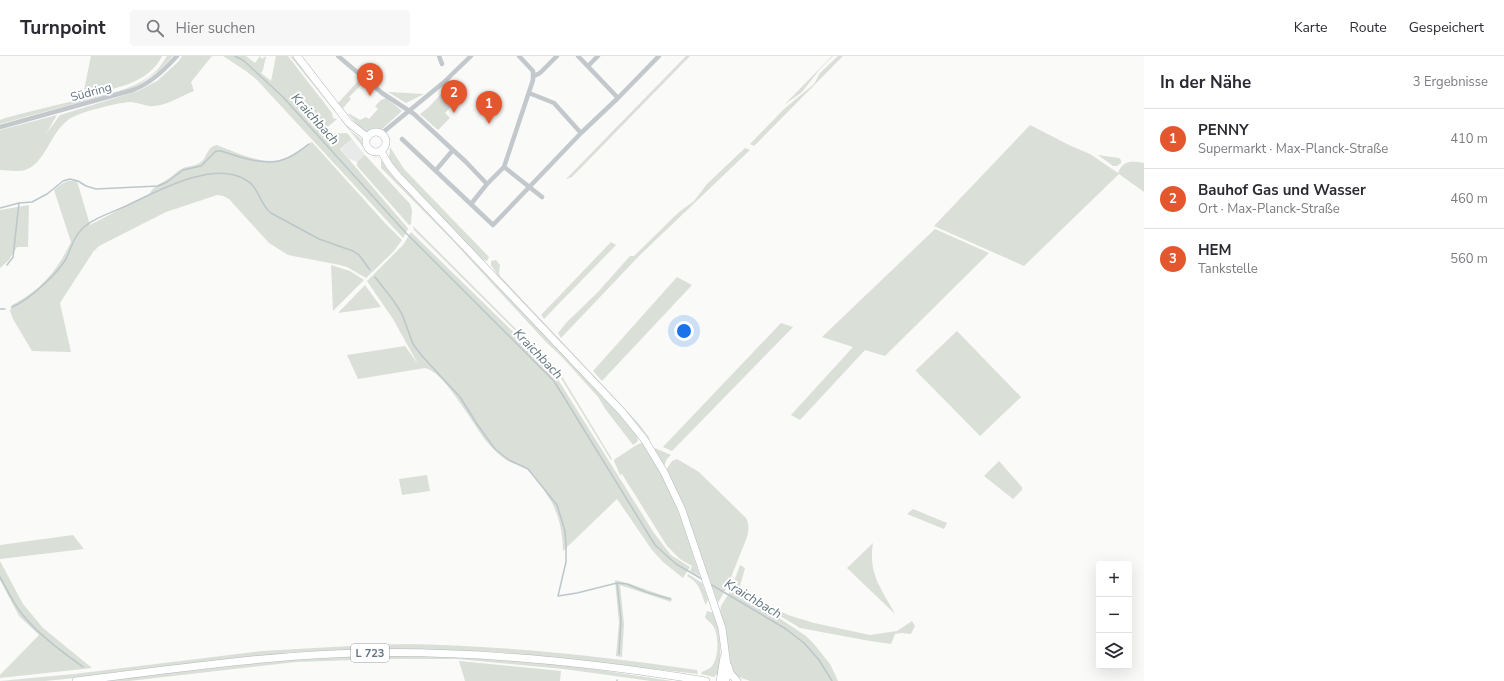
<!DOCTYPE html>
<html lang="de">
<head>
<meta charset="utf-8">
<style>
	:root { --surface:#fff; --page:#f7f7f7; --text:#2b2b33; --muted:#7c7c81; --line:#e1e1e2; --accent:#e4572e }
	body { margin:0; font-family:"Nunito Sans",sans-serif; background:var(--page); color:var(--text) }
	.controls { position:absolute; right:12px; bottom:12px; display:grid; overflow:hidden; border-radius:4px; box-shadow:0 4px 16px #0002 }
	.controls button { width:36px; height:36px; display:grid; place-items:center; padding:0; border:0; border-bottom:1px solid var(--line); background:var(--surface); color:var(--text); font:20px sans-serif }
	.you { position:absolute; left:684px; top:275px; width:14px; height:14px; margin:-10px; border:3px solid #fff; border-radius:50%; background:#1a73e8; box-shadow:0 0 0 6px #1a73e833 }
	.badge { display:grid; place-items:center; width:26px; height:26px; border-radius:50%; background:var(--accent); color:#fff; font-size:13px; font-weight:700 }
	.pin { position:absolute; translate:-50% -33px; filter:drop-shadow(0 1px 2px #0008) }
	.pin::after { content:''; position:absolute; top:21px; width:14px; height:12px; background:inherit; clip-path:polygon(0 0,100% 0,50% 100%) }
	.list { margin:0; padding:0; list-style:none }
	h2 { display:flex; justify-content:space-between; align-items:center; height:52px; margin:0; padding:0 16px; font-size:17px }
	h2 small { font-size:13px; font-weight:400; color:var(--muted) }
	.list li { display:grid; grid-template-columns:26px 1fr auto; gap:12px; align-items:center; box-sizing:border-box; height:60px; padding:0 16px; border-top:1px solid var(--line) }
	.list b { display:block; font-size:15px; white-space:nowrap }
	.list p { margin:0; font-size:13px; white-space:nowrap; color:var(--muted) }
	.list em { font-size:13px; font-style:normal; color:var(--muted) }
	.icon { flex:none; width:22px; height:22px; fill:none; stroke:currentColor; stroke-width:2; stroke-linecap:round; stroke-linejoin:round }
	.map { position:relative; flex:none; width:1144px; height:625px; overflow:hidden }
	header { display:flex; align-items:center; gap:24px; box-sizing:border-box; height:56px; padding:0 20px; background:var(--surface); border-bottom:1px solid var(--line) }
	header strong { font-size:19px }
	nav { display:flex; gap:22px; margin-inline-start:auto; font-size:14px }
	.search { width:280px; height:36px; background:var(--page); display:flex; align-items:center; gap:10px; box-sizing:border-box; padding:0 14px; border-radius:4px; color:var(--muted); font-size:15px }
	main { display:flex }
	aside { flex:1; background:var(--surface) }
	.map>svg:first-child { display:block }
	.built { fill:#e8e9e9 }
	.green { fill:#dadfd7 }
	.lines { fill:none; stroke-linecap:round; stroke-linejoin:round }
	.stream { stroke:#bbc7cb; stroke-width:1.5 }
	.secondary-casing { stroke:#b3babf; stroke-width:8 }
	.primary-casing { stroke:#b5babe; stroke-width:8 }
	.minor { stroke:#c3c8cc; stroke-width:4.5 }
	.secondary { stroke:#fff; stroke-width:7 }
	.primary { stroke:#fff; stroke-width:7 }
	.labels { text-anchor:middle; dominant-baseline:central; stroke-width:4; stroke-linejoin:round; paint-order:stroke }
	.shield { fill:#fff; stroke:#939fa8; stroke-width:1 }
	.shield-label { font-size:11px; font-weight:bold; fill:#657683 }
	.street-label { font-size:12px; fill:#657683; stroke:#fff }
	.water-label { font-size:13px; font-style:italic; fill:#60757c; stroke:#fff }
</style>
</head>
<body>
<header>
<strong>Turnpoint</strong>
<div class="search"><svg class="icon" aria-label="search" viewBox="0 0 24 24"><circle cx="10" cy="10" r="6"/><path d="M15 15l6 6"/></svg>Hier suchen</div>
<nav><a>Karte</a><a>Route</a><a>Gespeichert</a></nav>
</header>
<main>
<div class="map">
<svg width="1144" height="625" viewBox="0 0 1144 625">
	<rect width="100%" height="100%" fill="#fafaf8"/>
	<path class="built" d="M 352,83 L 365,99 L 357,106 L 348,102 L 341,93 Z"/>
	<path class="green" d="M 91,0 L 162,0 C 149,28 111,34 83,39 Z
		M 167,0 L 173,0 C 161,14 148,24 132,32 L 0,68 L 0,64 L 5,62 C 28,56 50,50 74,45 C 97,40 123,37 144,24 C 154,19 161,10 167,0 Z
		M 182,0 L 212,0 L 191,26 L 194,35 C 181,40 168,49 154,50 C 146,51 138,46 130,46 C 117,47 78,56 68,64 C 50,77 45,108 25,114 C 18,116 7,114 0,114 L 0,74 L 57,59 L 46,78 L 60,59 L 138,35 L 157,25 L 178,6 Z
		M 223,0 L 246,0 L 255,7 L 260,0 L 262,3 L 266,0 L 263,14 L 261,17 L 271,25 L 276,0 L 288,0 L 332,57 L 333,62 L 337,63 L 323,75 L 326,78 L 347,77 L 352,83 L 340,93 L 406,170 L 408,173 L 403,182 L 257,24 L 246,15 Z
		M 290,0 L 293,1 L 336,56 L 336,57 Z
		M 686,0 L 690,0 L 572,121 L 566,123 Z
		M 832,0 L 833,0 L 820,13 L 802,36 L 784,49 Z
		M 838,0 L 843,0 L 754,90 L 750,88 L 784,53 L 814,28 L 820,17 Z
		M 360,23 L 377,38 L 365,29 L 361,29 L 349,41 L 351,43 L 343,52 L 338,47 Z
		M 388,36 L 424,38 L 406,47 Z
		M 442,37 L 453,48 L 445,57 L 450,62 L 438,74 L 420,58 L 429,51 Z
		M 386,42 L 402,55 L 382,73 L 373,72 L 367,76 L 360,72 L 348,58 L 350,58 L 360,64 L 366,61 L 369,63 L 378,53 L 375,50 L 381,44 Z
		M 341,62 L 351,75 L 361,83 L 367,94 L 379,102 L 369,98 L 341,64 Z
		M 1030,69 L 1071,90 L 1090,98 L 1118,117 C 1123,104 1132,105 1144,107 L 1144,136 L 1119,118 L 1024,210 L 934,170 Z
		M 312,86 L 384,166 L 402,184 L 393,196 L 366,222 L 347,211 L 340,209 L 288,199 L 269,187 L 229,143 L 223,140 L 217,139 L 166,156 L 99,190 L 93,196 L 60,247 L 71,296 L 32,295 L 13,263 L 10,255 L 12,249 C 41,234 57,215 71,186 L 54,134 C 62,128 66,123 77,125 L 90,169 L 149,138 C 156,128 159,129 168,123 C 174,119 177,115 183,112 C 189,110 196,110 201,106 C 208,101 206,91 217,89 C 235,96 265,111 285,102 C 295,98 303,91 312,86 Z
		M 390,91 L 404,113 L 489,201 L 487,205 L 481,203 L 394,110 L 389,101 Z
		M 745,92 L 750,94 L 640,199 L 561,282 L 558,277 L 566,267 L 598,236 L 630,200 L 634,200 L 679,156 L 694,145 L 707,128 Z
		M 365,99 L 410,148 L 412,154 L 411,168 L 409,169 L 357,110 L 357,106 Z
		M 1098,99 L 1119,102 L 1121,104 L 1121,107 L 1117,110 L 1113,110 Z
		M 381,104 L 390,117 L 622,360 L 637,379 L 638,385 L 633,389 L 606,354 L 598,341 L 562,301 L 546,286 L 453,185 L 390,121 L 381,112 Z
		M 29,149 L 28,191 L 17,191 L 8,205 L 0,212 L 0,154 Z
		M 413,170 L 560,317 L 612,403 L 611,404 L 561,322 L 538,297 L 414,174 Z
		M 935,173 L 989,197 L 885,300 L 865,294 L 800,364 L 791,359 L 853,291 L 822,281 Z
		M 411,176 L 539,301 L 557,322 L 654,477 L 671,499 L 690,511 L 683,522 L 663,506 L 652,494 L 617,443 L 563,495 C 563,478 559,459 551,445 C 544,435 537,419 527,413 C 522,410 515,408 510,406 C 502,402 493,393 487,386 C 474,370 444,315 425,312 L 358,323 L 347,299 L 405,290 L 418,308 L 393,263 L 367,225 L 403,189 Z
		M 611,186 L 616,189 L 544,263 L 541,259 Z
		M 496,204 L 500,209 L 499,217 L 500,220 L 615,342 L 639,368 L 651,384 L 646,381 L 501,224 L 491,209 L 491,205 Z
		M 331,209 L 350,215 L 364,224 L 333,255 Z
		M 677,221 L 692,229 L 602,325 L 593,315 Z
		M 365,229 L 381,251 L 338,257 Z
		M 781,267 L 793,271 L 672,395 L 663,391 Z
		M 957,275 L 1021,341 L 980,380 L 916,315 L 916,314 Z
		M 642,387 C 673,426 684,475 700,520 L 690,515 L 692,510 L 680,503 L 667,490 L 622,418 L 620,419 L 614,405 L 615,403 L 638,388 Z
		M 655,392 L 671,399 L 667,403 L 664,410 L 655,394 Z
		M 677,403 L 699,416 L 746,462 C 749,468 749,474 747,481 L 728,529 L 718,547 L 684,450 L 666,414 L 672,405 Z
		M 999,405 L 1022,431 L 1022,434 L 1013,443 L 984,420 Z
		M 427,419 L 430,435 L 402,439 L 399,423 Z
		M 913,453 L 947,467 L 944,473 L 907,458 Z
		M 73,479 L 84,493 L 0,503 L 0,489 Z
		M 873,487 C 868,518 881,532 895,558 L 847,512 Z
		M 0,505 L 23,548 L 43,572 L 92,612 L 0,622 L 0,619 L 39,579 L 19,560 L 0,524 Z
		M 740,509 L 745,512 L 740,530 L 769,549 L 788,559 L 814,567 L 870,579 L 897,575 L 912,565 L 915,570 L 911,578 L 902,577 L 895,578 L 891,588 L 870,585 L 800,572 L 732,531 Z
		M 688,518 L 702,527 L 708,543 L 706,549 C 700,536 701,528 687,520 Z
		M 615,524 C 635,528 653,537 672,542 L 671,546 L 620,529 L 624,568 L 622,601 L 616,600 L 619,567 Z
		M 731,534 L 773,558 L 806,580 L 814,588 L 830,608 L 838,625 L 750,625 L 736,620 L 731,613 L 726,577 L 720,556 L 721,550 Z
		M 707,555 L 714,557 C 721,578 722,596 718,617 L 714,621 L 701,618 L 702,616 C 705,614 710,613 712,610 C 719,602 719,578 713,570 C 711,566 707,565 705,561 Z
		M 409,588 C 505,590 602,600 697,614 L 698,618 L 498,596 L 409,593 L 292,596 L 116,616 L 75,622 L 45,625 L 0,625 L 74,618 L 262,595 L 368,589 Z
		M 426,599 L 489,602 L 580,611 L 672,625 L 651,625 L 564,613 L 458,603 L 384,603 L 296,606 L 129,625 L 97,625 L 303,602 Z
		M 459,605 L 561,615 L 560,625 L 465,625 Z"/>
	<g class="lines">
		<path class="stream" d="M 235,0 L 244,5 L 283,41 L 406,177 L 554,325 L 655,489 L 676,508 L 702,523
			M 0,152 L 19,147 L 32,146 L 47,138 L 63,125 L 70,123 L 78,125 L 86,130 L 96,133 L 158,130 L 167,126 L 183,114 L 201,110 L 216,95 L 221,95 C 239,101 267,111 285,103 C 294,100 302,93 309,88
			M 7,209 L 13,201 L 19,147
			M 375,221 L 393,244 L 402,258 L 413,288 L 422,300 L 460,341 L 477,368 L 495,393 L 509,404 L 528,413 L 557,449 L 565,475 L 566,489 L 566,506 L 558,540 L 577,537 L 617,527
			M 12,251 C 28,245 57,218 66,203 C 71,193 73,182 81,174 C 91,163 113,156 126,150 C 156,136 214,103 246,124 C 259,131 260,149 271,157 L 319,183 L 353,195 L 359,199 L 370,214
			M 0,253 L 5,253
			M 0,521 C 7,533 13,547 22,558 C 39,579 61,595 83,611
			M 710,528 L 786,573 L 804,587 L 819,604 L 832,625
			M 619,598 L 621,564 L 617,527 L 627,528 L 646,536 L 670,543
			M 617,625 L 617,624"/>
		<g class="secondary-casing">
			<path id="secondary" d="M 297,0 L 349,67 L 367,81
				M366 86a10 10 0 1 1 20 0a10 10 0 1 1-20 0Z
				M 381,95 L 389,109 L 397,119 L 589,321 L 623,357 L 644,383 L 664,416 L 682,454 L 722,572 L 727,610 L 727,621 L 725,625
				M 728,610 L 730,617 L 737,625
				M 720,625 L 724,601"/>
		</g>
		<g class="primary-casing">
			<path id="primary" d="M 76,625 C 162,615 246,602 332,598 C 457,592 583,605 706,625"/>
		</g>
		<path class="minor" d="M 338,0 L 382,37 L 414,58 L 466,106 L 487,128 L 504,111 L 533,24 L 533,15 L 519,0
			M 439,0 L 442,8
			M 578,0 L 618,42
			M 588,10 L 598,0
			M 534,20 L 540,17 L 557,0
			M 529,37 L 554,47 L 581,77
			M 0,71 L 133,34 C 151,27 164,14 177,0
			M 382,77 L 443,27 L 471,0
			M 402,83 L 493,169 L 581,77 L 618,42 L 659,0
			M 504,111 L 542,141
			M 436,114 L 453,94
			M 471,148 L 487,128"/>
		<use href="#secondary" class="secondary"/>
		<use href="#primary" class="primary"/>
	</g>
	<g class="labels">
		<rect class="shield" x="351" y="588" width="38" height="18" rx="3"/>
		<g class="shield-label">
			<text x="370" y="597">L 723</text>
		</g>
		<g class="street-label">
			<text transform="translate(91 36) rotate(-15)">Südring</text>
		</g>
		<g class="water-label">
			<text transform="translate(315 63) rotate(48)">Kraichbach</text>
			<text transform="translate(538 298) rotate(46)">Kraichbach</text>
			<text transform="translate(753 543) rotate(31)">Kraichbach</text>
		</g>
	</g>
</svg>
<div class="controls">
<button>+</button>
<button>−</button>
<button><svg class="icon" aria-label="layers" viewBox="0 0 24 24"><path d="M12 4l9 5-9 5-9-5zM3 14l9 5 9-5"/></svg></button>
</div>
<div class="you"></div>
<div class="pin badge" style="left:489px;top:68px">1</div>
<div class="pin badge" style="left:454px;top:57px">2</div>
<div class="pin badge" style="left:370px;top:40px">3</div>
</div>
<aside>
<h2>In der Nähe<small>3 Ergebnisse</small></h2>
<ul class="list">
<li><span class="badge">1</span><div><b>PENNY</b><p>Supermarkt · Max-Planck-Straße</p></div><em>410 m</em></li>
<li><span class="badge">2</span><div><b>Bauhof Gas und Wasser</b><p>Ort · Max-Planck-Straße</p></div><em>460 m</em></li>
<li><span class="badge">3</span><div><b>HEM</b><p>Tankstelle</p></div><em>560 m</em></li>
</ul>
</aside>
</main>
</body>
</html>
